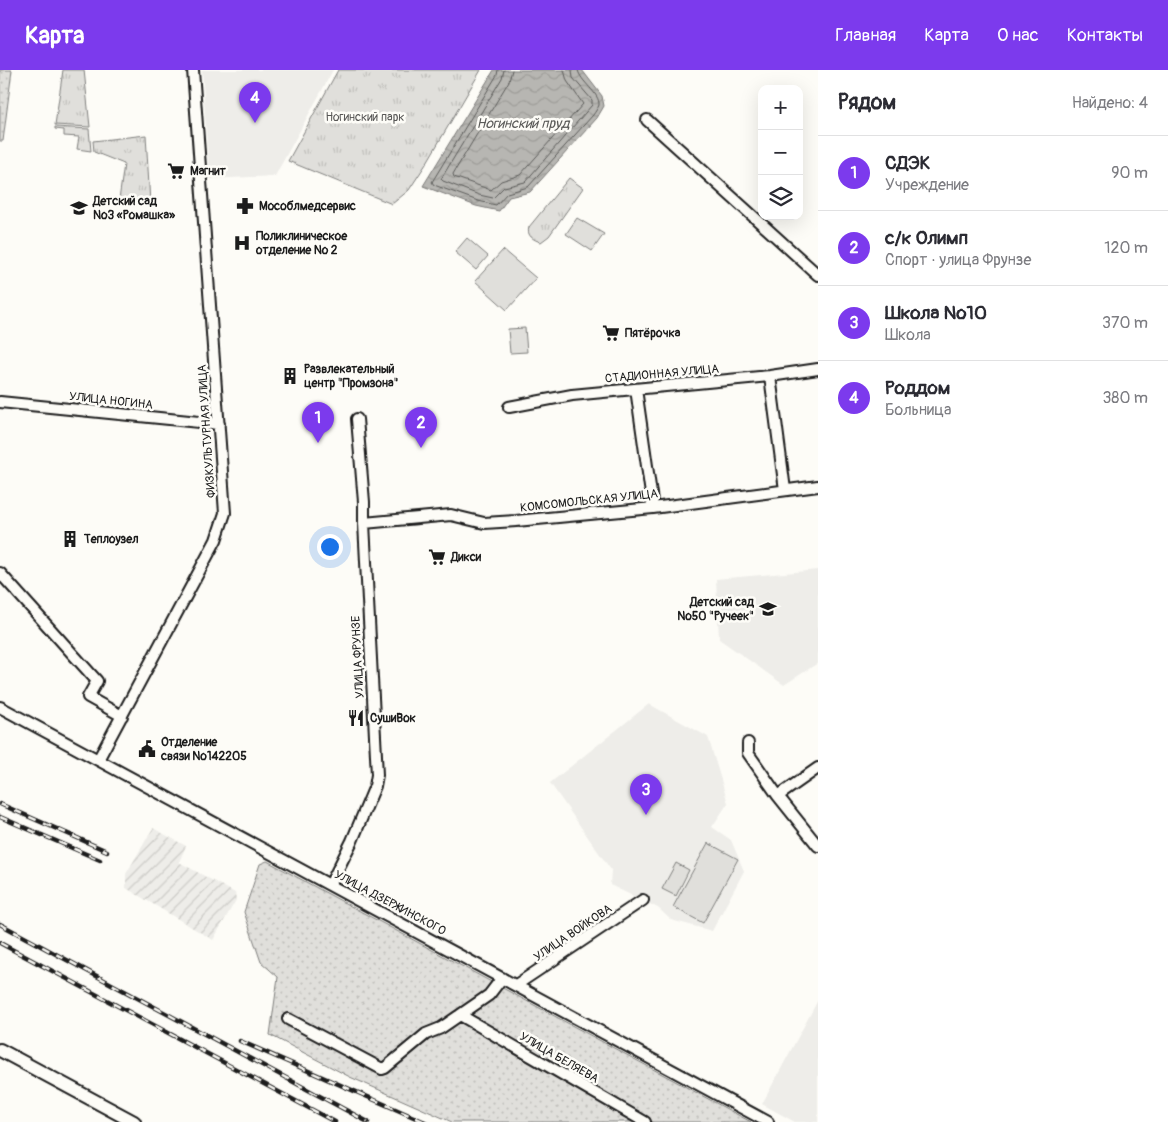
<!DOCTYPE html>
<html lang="ru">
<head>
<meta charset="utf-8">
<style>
	:root { --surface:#fff; --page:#f2f2f3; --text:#2b2b33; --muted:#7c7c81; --line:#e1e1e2; --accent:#7c3aed }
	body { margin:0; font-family:Pangolin,sans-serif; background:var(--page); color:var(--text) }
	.controls { position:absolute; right:15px; top:15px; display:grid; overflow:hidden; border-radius:10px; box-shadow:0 5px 20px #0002 }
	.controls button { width:45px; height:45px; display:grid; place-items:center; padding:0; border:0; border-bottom:1px solid var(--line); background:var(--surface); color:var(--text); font:25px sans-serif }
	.you { position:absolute; left:329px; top:476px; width:18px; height:18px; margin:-12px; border:4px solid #fff; border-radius:50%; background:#1a73e8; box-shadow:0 0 0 8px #1a73e833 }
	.badge { display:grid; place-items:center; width:32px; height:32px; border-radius:50%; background:var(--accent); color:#fff; font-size:16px; font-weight:700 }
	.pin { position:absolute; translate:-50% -41px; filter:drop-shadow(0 1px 2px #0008) }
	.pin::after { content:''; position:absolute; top:26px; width:18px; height:15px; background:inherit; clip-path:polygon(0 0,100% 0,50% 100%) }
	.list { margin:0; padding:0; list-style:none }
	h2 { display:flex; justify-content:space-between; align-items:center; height:65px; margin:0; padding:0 20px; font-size:21px }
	h2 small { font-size:16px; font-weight:400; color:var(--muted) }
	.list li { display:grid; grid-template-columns:32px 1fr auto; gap:15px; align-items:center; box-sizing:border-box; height:75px; padding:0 20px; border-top:1px solid var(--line) }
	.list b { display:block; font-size:19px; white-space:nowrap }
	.list p { margin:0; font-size:16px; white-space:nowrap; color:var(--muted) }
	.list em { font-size:16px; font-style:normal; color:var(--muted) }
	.icon { flex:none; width:28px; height:28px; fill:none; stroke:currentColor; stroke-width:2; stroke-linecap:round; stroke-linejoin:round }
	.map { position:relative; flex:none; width:818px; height:1052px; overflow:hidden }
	header { display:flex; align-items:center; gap:30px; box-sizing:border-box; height:70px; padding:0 25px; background:var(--accent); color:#fff }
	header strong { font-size:24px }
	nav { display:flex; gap:28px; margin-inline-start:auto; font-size:18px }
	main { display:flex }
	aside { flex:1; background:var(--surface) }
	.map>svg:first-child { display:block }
	.built { fill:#eeede9 }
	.industrial { fill:url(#industrial-furrows) }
	.grass { fill:#e0dfdb; stroke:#7e7e7c }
	.park { fill:url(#park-tufts); stroke:#7e7e7c }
	.garden { fill:url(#garden-dots); stroke:#7e7e7c }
	.water { fill:url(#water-waves); stroke:#797876 }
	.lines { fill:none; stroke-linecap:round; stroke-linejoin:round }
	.shore { stroke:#5a5a58; stroke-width:1 }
	.minor-casing { stroke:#1c1c1c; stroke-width:14 }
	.major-casing { stroke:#1c1c1c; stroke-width:16 }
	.minor { stroke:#fdfcf7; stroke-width:10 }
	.major { stroke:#fdfcf7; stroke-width:12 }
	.rail-casing { stroke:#1c1c1c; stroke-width:4.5 }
	.rail { stroke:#fdfcf7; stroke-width:2.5; stroke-dasharray:8; stroke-linecap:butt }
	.labels { text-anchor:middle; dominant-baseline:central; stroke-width:5; stroke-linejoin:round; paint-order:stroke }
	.park-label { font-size:12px; fill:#575655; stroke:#fdfcf7 }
	.poi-label { font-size:12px; font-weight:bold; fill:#1c1c1c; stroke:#fdfcf7; text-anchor:start }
	.street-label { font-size:12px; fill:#1c1c1c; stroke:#fdfcf7 }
	.water-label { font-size:14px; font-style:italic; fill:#5a5a58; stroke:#fdfcf7 }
</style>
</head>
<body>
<header>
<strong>Карта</strong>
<nav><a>Главная</a><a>Карта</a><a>О нас</a><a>Контакты</a></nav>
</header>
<main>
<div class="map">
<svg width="818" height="1052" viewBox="0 0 818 1052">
	<defs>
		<pattern id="industrial-furrows" width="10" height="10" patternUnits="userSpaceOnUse" patternTransform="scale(1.25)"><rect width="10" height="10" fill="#eeede9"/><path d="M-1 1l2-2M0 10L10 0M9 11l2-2" fill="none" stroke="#cccbc7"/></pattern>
		<pattern id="park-tufts" width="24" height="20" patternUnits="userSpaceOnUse" patternTransform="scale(1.25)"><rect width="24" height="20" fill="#e0dfdb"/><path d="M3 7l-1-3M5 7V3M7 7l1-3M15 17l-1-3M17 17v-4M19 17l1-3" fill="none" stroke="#c0bfbb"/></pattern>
		<pattern id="garden-dots" width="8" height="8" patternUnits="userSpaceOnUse" patternTransform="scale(1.25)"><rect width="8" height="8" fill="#e0dfdb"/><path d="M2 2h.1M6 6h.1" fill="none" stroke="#c0bfbb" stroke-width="1.8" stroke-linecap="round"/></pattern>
		<pattern id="water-waves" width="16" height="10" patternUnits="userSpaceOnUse" patternTransform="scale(1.25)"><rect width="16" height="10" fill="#b7b6b2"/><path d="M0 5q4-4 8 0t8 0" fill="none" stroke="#9d9c98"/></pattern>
	</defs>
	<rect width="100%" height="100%" fill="#fdfcf7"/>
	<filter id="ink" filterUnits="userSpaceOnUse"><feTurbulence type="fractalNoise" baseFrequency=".02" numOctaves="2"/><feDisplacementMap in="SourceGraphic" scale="10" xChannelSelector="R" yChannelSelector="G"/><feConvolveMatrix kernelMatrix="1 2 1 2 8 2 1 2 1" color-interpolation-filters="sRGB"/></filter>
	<g filter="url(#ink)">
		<path class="built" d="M 202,0 L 333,0 L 275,106 L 209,109 Z
			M 818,500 L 818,593 L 784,615 L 719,569 L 716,509 Z
			M 649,634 L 708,667 L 728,733 L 712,757 L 731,770 L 744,801 L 712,861 L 671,850 L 658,838 L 610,815 L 611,800 L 550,713 Z
			M 818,930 L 818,1052 L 795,1052 L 762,1034 Z"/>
		<path class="industrial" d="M 153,758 L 186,776 L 179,792 L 235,823 L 236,830 L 213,870 L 126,818 L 126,804 Z"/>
		<path class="grass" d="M 577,148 L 604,164 L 592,181 L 566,164 Z
			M 467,168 L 488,186 L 476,200 L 455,182 Z
			M 503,180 L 536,208 L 507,240 L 475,211 Z
			M 525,258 L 527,282 L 510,283 L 508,259 Z
			M 708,773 L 738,789 L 703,853 L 673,837 Z
			M 676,793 L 689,800 L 676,826 L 662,819 Z"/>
		<path class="park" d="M 63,0 L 84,0 L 90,57 L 55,55 Z
			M 338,0 L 481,0 L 426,94 L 409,120 L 392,134 L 288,91 Z
			M 55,57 L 89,59 L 91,81 L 77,79 L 79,67 L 64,66 L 64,60 L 55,59 Z
			M 146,65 L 150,133 L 129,133 L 119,130 L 124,94 L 94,82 L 93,71 Z
			M 569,108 L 583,118 L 549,166 L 541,172 C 534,170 526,166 529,157 Z"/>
		<path class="garden" d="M 0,0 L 12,0 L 3,71 L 0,71 Z
			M 267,791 L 751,1052 L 452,1052 L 350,1007 L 270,965 L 278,907 L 261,892 L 244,842 L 260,794 Z"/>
		<path class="water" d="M 494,0 L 582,0 L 602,26 L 604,36 L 597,48 L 530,122 L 509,127 L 499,141 L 476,136 L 423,116 Z"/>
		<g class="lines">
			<path class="shore" d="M 498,0 L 497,5 L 432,112 L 434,115 L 478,131 L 496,135 L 507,123 L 528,117 L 593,45 C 595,42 598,38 599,35 C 600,23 580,12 578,0
				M 504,0 L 502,8 L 441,109 L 443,111 L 479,125 L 493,128 L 504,117 L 525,112 L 592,35 L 592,30 L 573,8 L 572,0
				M 512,0 L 509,11 L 453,104 L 454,107 L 491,120 L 501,111 L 520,105 L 583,34 L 567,11 L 564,0"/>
			<g class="minor-casing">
				<path id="minor" d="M 647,50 L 818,205
					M 770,306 L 785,420
					M 636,319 L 653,438
					M 0,332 L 219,354
					M 509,337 L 572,325 L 770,306 L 818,299
					M 364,453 L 451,445 L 484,453 L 516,451 L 653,438 L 818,416
					M 0,503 L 97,611 L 88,627 L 122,646
					M 0,637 L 768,1052
					M 748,673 L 748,683 L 778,726 L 818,776
					M 98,690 L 216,470 L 225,443 L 193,0
					M 778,726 L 818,698
					M 330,815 L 352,771 L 375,716 L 377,705 L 364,453 L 364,432 L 357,349
					M 516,915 L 643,830
					M 460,945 L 645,1052
					M 288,949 L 382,999 L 385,998 L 426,964 L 441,958 L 489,925 L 502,908"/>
			</g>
			<g class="major-casing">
				<path id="major" d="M 0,980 L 134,1052"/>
			</g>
			<use href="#minor" class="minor"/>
			<use href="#major" class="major"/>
			<g class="rail-casing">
				<path id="rail" d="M 0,734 L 107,781
					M 0,747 L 100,790
					M 0,854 L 368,1052
					M 0,873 L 335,1052
					M 240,971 L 425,1052"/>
			</g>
			<use href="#rail" class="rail"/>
		</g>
	</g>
	<defs>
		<g id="supermarket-bare" transform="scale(1.35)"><path d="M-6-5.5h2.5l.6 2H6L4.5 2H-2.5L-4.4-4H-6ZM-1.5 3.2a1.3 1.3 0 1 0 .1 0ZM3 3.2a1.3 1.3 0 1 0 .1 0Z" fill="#1c1c1c" stroke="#fdfcf7" stroke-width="2.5" paint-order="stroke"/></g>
		<g id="pharmacy-bare" transform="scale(1.35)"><path d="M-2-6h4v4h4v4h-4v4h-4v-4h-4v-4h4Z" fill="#1c1c1c" stroke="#fdfcf7" stroke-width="2.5" paint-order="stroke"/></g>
		<g id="school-bare" transform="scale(1.35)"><path d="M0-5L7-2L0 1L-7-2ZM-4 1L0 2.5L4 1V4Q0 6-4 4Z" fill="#1c1c1c" stroke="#fdfcf7" stroke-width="2.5" paint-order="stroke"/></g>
		<g id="hospital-bare" transform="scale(1.35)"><path d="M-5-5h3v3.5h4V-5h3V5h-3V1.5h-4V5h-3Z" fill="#1c1c1c" stroke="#fdfcf7" stroke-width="2.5" paint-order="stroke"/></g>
		<g id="building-bare" transform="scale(1.35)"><path d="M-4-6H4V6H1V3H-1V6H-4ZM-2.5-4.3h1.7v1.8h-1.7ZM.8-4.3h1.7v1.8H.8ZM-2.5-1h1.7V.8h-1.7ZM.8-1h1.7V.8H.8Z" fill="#1c1c1c" stroke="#fdfcf7" stroke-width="2.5" paint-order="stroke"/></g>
		<g id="restaurant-bare" transform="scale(1.35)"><path d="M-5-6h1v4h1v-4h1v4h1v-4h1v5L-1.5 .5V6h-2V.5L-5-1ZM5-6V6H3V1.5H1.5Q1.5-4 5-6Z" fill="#1c1c1c" stroke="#fdfcf7" stroke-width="2.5" paint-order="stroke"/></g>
		<g id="civic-bare" transform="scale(1.35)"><path d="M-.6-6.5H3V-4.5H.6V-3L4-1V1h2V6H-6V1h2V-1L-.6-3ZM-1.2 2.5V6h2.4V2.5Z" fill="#1c1c1c" stroke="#fdfcf7" stroke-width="2.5" paint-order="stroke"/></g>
	</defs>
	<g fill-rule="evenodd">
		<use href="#supermarket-bare" x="176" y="101"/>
		<use href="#pharmacy-bare" x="245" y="136"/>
		<use href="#school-bare" x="79" y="138"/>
		<use href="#hospital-bare" x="242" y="173"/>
		<use href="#supermarket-bare" x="611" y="263"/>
		<use href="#building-bare" x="290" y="306"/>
		<use href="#building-bare" x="70" y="469"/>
		<use href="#supermarket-bare" x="437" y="487"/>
		<use href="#school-bare" x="768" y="539"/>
		<use href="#restaurant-bare" x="356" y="648"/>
		<use href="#civic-bare" x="147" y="679"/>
	</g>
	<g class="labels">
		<g class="park-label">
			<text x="365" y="47">Ногинский парк</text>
		</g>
		<g class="poi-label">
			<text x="190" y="101">Магнит</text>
			<text x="93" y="131">Детский сад<tspan x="93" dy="14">№3 «Ромашка»</tspan></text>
			<text x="259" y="136">Мособлмедсервис</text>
			<text x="256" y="166">Поликлиническое<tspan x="256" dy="14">отделение № 2</tspan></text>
			<text x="625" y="263">Пятёрочка</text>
			<text x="304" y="299">Развлекательный<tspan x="304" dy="14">центр "Промзона"</tspan></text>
			<text x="84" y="469">Теплоузел</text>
			<text x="451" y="487">Дикси</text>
			<text x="754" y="532" text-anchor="end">Детский сад<tspan x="754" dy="14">№50 "Ручеек"</tspan></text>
			<text x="370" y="648">СушиВок</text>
			<text x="161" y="672">Отделение<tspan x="161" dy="14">связи №142205</tspan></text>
		</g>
		<g class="street-label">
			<text transform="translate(662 304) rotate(-5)">СТАДИОННАЯ УЛИЦА</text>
			<text transform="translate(111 331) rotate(6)">УЛИЦА НОГИНА</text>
			<text transform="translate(207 361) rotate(-94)">ФИЗКУЛЬТУРНАЯ УЛИЦА</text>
			<text transform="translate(589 431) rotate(-6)">КОМСОМОЛЬСКАЯ УЛИЦА</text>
			<text transform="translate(358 587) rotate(-93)">УЛИЦА ФРУНЗЕ</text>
			<text transform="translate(390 833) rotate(28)">УЛИЦА ДЗЕРЖИНСКОГО</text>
			<text transform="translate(573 863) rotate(-34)">УЛИЦА ВОЙКОВА</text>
			<text transform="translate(559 988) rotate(30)">УЛИЦА БЕЛЯЕВА</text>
		</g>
		<g class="water-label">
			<text x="523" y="53">Ногинский пруд</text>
		</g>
	</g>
</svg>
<div class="controls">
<button>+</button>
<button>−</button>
<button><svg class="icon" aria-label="layers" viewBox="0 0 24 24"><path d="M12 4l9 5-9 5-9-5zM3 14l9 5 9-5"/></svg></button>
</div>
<div class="you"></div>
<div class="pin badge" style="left:318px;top:373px">1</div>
<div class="pin badge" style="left:421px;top:378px">2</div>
<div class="pin badge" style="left:646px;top:745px">3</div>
<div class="pin badge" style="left:255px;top:53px">4</div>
</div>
<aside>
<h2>Рядом<small>Найдено: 4</small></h2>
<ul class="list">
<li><span class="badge">1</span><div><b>СДЭК</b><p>Учреждение</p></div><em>90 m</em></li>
<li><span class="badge">2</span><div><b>с/к Олимп</b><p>Спорт · улица Фрунзе</p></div><em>120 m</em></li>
<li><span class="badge">3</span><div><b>Школа №10</b><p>Школа</p></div><em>370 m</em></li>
<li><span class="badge">4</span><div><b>Роддом</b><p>Больница</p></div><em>380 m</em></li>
</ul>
</aside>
</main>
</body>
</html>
